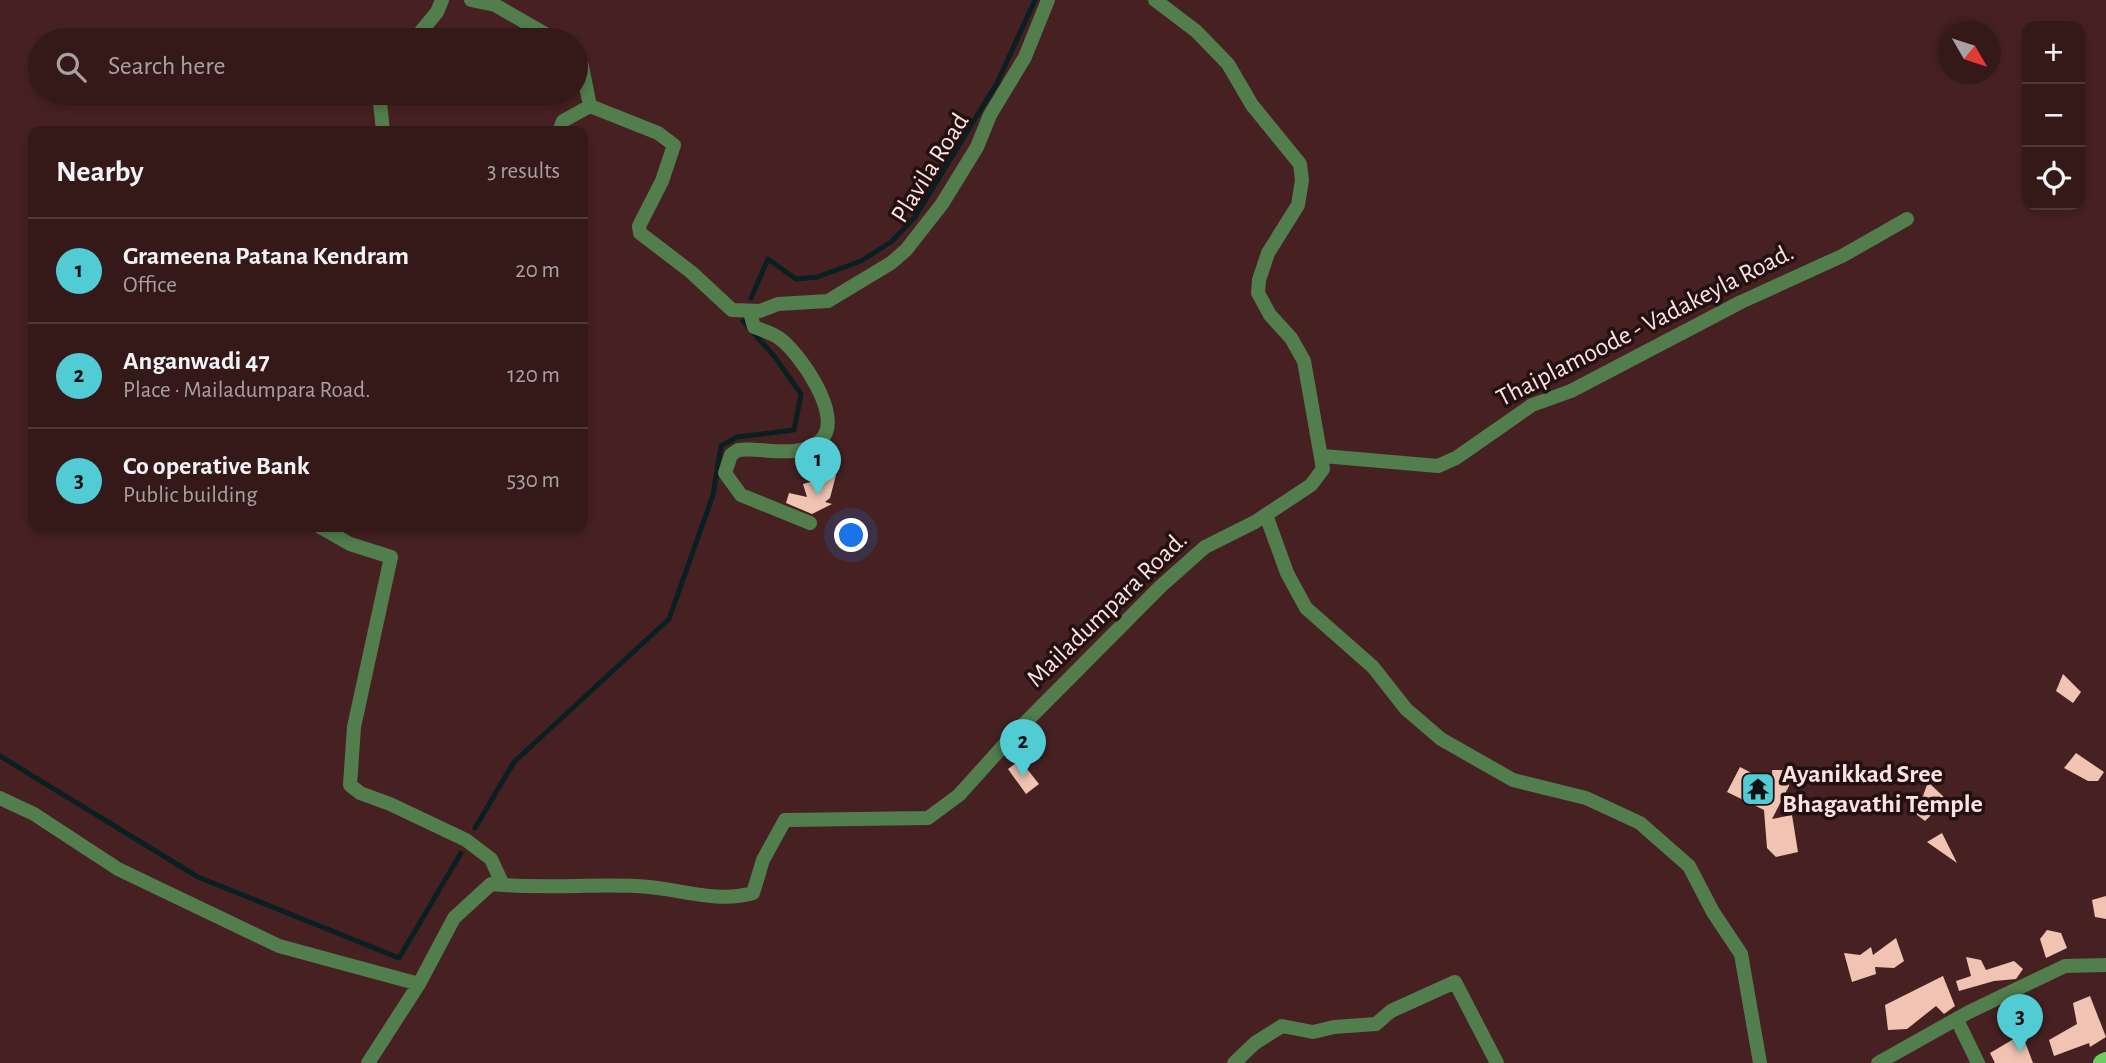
<!DOCTYPE html>
<html lang="en">
<head>
<meta charset="utf-8">
<style>
	:root { --surface:#351919; --page:#402626; --text:#f1f3f6; --muted:#aaa0a2; --line:#4f3838; --accent:#51ccd5 }
	body { margin:0; font-family:"Alegreya Sans",sans-serif; background:var(--page); color:var(--text) }
	.controls { position:absolute; right:21px; top:21px; display:grid; overflow:hidden; border-radius:14px; box-shadow:0 4px 10px #0003 }
	.controls button { width:63px; height:63px; display:grid; place-items:center; padding:0; border:0; border-bottom:2px solid var(--line); background:var(--surface); color:var(--text); font:35px sans-serif }
	.compass { position:absolute; left:1938px; top:21px; width:63px; height:63px; border-radius:50%; background:var(--surface); box-shadow:0 4px 10px #0003; rotate:129deg }
	.you { position:absolute; left:852px; top:536px; width:24px; height:24px; margin:-18px; border:5px solid #fff; border-radius:50%; background:#1a73e8; box-shadow:0 0 0 10px #1a73e833 }
	.badge { display:grid; place-items:center; width:46px; height:46px; border-radius:50%; background:var(--accent); color:#111; font-size:23px; font-weight:700 }
	.pin { position:absolute; translate:-50% -58px; filter:drop-shadow(0 2px 4px #0008) }
	.pin::after { content:''; position:absolute; top:37px; width:24px; height:21px; background:inherit; clip-path:polygon(0 0,100% 0,50% 100%) }
	.list { margin:0; padding:0; list-style:none }
	h2 { display:flex; justify-content:space-between; align-items:center; height:91px; margin:0; padding:0 28px; font-size:30px }
	h2 small { font-size:23px; font-weight:400; color:var(--muted) }
	.list li { display:grid; grid-template-columns:46px 1fr auto; gap:21px; align-items:center; box-sizing:border-box; height:105px; padding:0 28px; border-top:2px solid var(--line) }
	.list b { display:block; font-size:26px; white-space:nowrap }
	.list p { margin:0; font-size:23px; white-space:nowrap; color:var(--muted) }
	.list em { font-size:23px; font-style:normal; color:var(--muted) }
	.icon { flex:none; width:38px; height:38px; fill:none; stroke:currentColor; stroke-width:2; stroke-linecap:round; stroke-linejoin:round }
	.map { position:relative; flex:none; width:2106px; height:1063px; overflow:hidden }
	.search { position:absolute; background:var(--surface); box-shadow:0 4px 10px #0003; left:28px; top:28px; width:560px; height:77px; display:flex; align-items:center; gap:18px; box-sizing:border-box; padding:0 24px; border-radius:38px; color:var(--muted); font-size:26px }
	.panel { position:absolute; background:var(--surface); box-shadow:0 4px 10px #0003; left:28px; top:126px; width:560px; height:406px; border-radius:14px }
	.map>svg:first-child { display:block }
	.lines { fill:none; stroke-linecap:round; stroke-linejoin:round }
	.stream { stroke:#091f21; stroke-width:5 }
	.building { fill:#f0c3b2 }
	.minor { stroke:#517e4c; stroke-width:14 }
	.primary { stroke:#6ccd62; stroke-width:18 }
	.labels { text-anchor:middle; dominant-baseline:central; stroke-width:7; stroke-linejoin:round; paint-order:stroke }
	.street-label { font-size:26px; fill:#fde2e1; stroke:#221110 }
	.poi-label { font-size:26px; font-weight:bold; fill:#fde2e1; stroke:#221110; text-anchor:start }
</style>
</head>
<body>
<div class="map">
<svg width="2106" height="1063" viewBox="0 0 2106 1063">
	<rect width="100%" height="100%" fill="#472121"/>
	<g class="lines">
		<path class="stream" d="M 751,298 L 768,259 L 796,279 L 817,277 L 861,261 L 891,242 L 915,217 L 997,83 L 1035,0
			M 0,756 L 198,877 L 399,958 L 461,853
			M 475,828 L 514,762 L 669,619 L 713,495 L 721,446 L 737,437 L 794,430 L 801,394 L 774,356 L 743,321"/>
	</g>
	<path class="building" d="M 836,475 L 830,498 L 825,502 L 832,504 L 812,514 L 786,503 L 789,493 L 807,497 L 803,484 Z
		M 2063,674 L 2081,692 L 2073,703 L 2056,691 Z
		M 2076,753 L 2104,772 L 2098,781 L 2088,781 L 2064,768 Z
		M 1020,760 L 1039,784 L 1026,794 L 1008,769 Z
		M 1740,767 L 1773,784 L 1772,770 L 1784,770 L 1789,786 L 1772,819 L 1792,815 L 1798,852 L 1776,857 L 1767,848 L 1764,810 L 1727,792 Z
		M 1928,782 L 1947,800 L 1925,821 L 1907,807 L 1923,796 Z
		M 1942,833 L 1957,863 L 1927,842 Z
		M 2106,896 L 2106,919 L 2095,917 L 2092,900 Z
		M 2047,930 L 2061,933 L 2067,948 L 2046,958 L 2040,939 Z
		M 1896,938 L 1904,961 L 1894,968 L 1875,967 L 1876,974 L 1852,982 L 1844,953 L 1860,955 L 1871,947 L 1873,955 Z
		M 1966,957 L 1981,960 L 1986,970 L 2014,961 L 2023,969 L 2016,979 L 1994,981 L 1959,991 L 1956,981 L 1971,976 Z
		M 1943,976 L 1955,1006 L 1944,1014 L 1936,1006 L 1907,1029 L 1888,1030 L 1885,1005 Z
		M 2090,996 L 2106,1037 L 2090,1047 L 2089,1043 L 2054,1056 L 2049,1040 L 2077,1024 L 2073,1003 Z
		M 2022,1034 L 2033,1063 L 1995,1063 L 1990,1053 Z"/>
	<g class="lines">
		<path class="minor" d="M 471,0 L 495,5 L 556,40
			M 414,40 L 437,12 L 442,0
			M 576,57 L 582,66 L 590,106
			M 379,93 L 383,131
			M 559,131 L 563,121 L 590,106 L 658,133 L 674,145 L 662,181 L 639,226 L 640,233 L 691,272 L 732,310 L 760,311 L 778,304 L 828,301 L 891,263 L 906,250 L 942,204 L 977,147 L 990,115 L 1025,57 L 1048,0
			M 750,312 L 754,327 C 762,330 772,333 779,338 C 799,352 845,417 821,440 C 800,460 764,447 738,450 L 731,455 L 725,473 L 741,495 L 810,523
			M 1323,456 L 1438,466 L 1456,458 L 1532,405 L 1571,391 L 1741,302 L 1842,256 L 1907,219
			M 1266,515 L 1287,573 L 1306,608 L 1373,667 L 1406,709 L 1441,739 L 1513,780 L 1586,798 L 1640,823 L 1689,866 L 1713,912 L 1741,954 L 1760,1063
			M 320,527 L 350,544 L 391,557 L 354,727 L 350,785 L 360,793 L 390,804 L 466,840 L 491,859 L 503,885
			M 0,798 L 34,814 L 118,869 L 279,946 L 419,984
			M 1957,1020 L 1978,1063
			M 368,1063 L 419,984 L 454,918 L 491,884 C 540,889 587,884 636,886 C 675,887 715,904 753,893 L 763,860 L 785,820 L 928,818 L 959,795 L 1014,734 L 1161,586 L 1205,547 L 1255,522 L 1311,485 L 1323,469 L 1304,361 L 1291,338 L 1270,315 L 1258,293 L 1259,280 L 1268,253 L 1298,205 L 1302,180 L 1300,164 L 1252,105 L 1228,64 L 1196,31 L 1155,0
			M 1234,1063 L 1255,1043 L 1282,1026 L 1313,1032 L 1334,1027 L 1376,1024 L 1391,1011 L 1455,982 L 1497,1063
			M 1878,1063 L 1969,1012 L 2065,966 L 2106,965"/>
		<path class="primary" d="M 2102,1063 L 2106,1061"/>
	</g>
	<defs>
		<g id="temple-square" transform="scale(1.75)"><rect x="-9" y="-9" width="18" height="18" rx="4" fill="#51ccd5" stroke="#221110"/><path d="M0-6L5-2H3V0L6.5 2.5H4V6H1.5V3h-3V6H-4V2.5H-6.5L-3 0V-2H-5Z" fill="#111"/></g>
	</defs>
	<g fill-rule="evenodd">
		<use href="#temple-square" x="1758" y="789"/>
	</g>
	<g class="labels">
		<g class="street-label">
			<text transform="translate(930 168) rotate(-58)">Plavila Road</text>
			<text transform="translate(1645 325) rotate(-27)">Thaiplamoode - Vadakeyla Road.</text>
			<text transform="translate(1107 609) rotate(-44)">Mailadumpara Road.</text>
		</g>
		<g class="poi-label">
			<text x="1782" y="774">Ayanikkad Sree<tspan x="1782" dy="30">Bhagavathi Temple</tspan></text>
		</g>
	</g>
</svg>
<div class="controls">
<button>+</button>
<button>−</button>
<button><svg class="icon" aria-label="locate" viewBox="0 0 24 24"><circle cx="12" cy="12" r="6"/><path d="M12 2v4M12 18v4M2 12h4M18 12h4"/></svg></button>
</div>
<svg class="compass" viewBox="-18 -18 36 36"><path d="M0-13l5 13h-10z" fill="#e53935"/><path d="M0 13l5-13h-10z" fill="#aaa0a2"/></svg>
<div class="you"></div>
<div class="pin badge" style="left:818px;top:495px">1</div>
<div class="pin badge" style="left:1023px;top:777px">2</div>
<div class="pin badge" style="left:2020px;top:1052px">3</div>
<div class="search"><svg class="icon" aria-label="search" viewBox="0 0 24 24"><circle cx="10" cy="10" r="6"/><path d="M15 15l6 6"/></svg>Search here</div>
<section class="panel">
<h2>Nearby<small>3 results</small></h2>
<ul class="list">
<li><span class="badge">1</span><div><b>Grameena Patana Kendram</b><p>Office</p></div><em>20 m</em></li>
<li><span class="badge">2</span><div><b>Anganwadi 47</b><p>Place · Mailadumpara Road.</p></div><em>120 m</em></li>
<li><span class="badge">3</span><div><b>Co operative Bank</b><p>Public building</p></div><em>530 m</em></li>
</ul>
</section>
</div>
</body>
</html>
